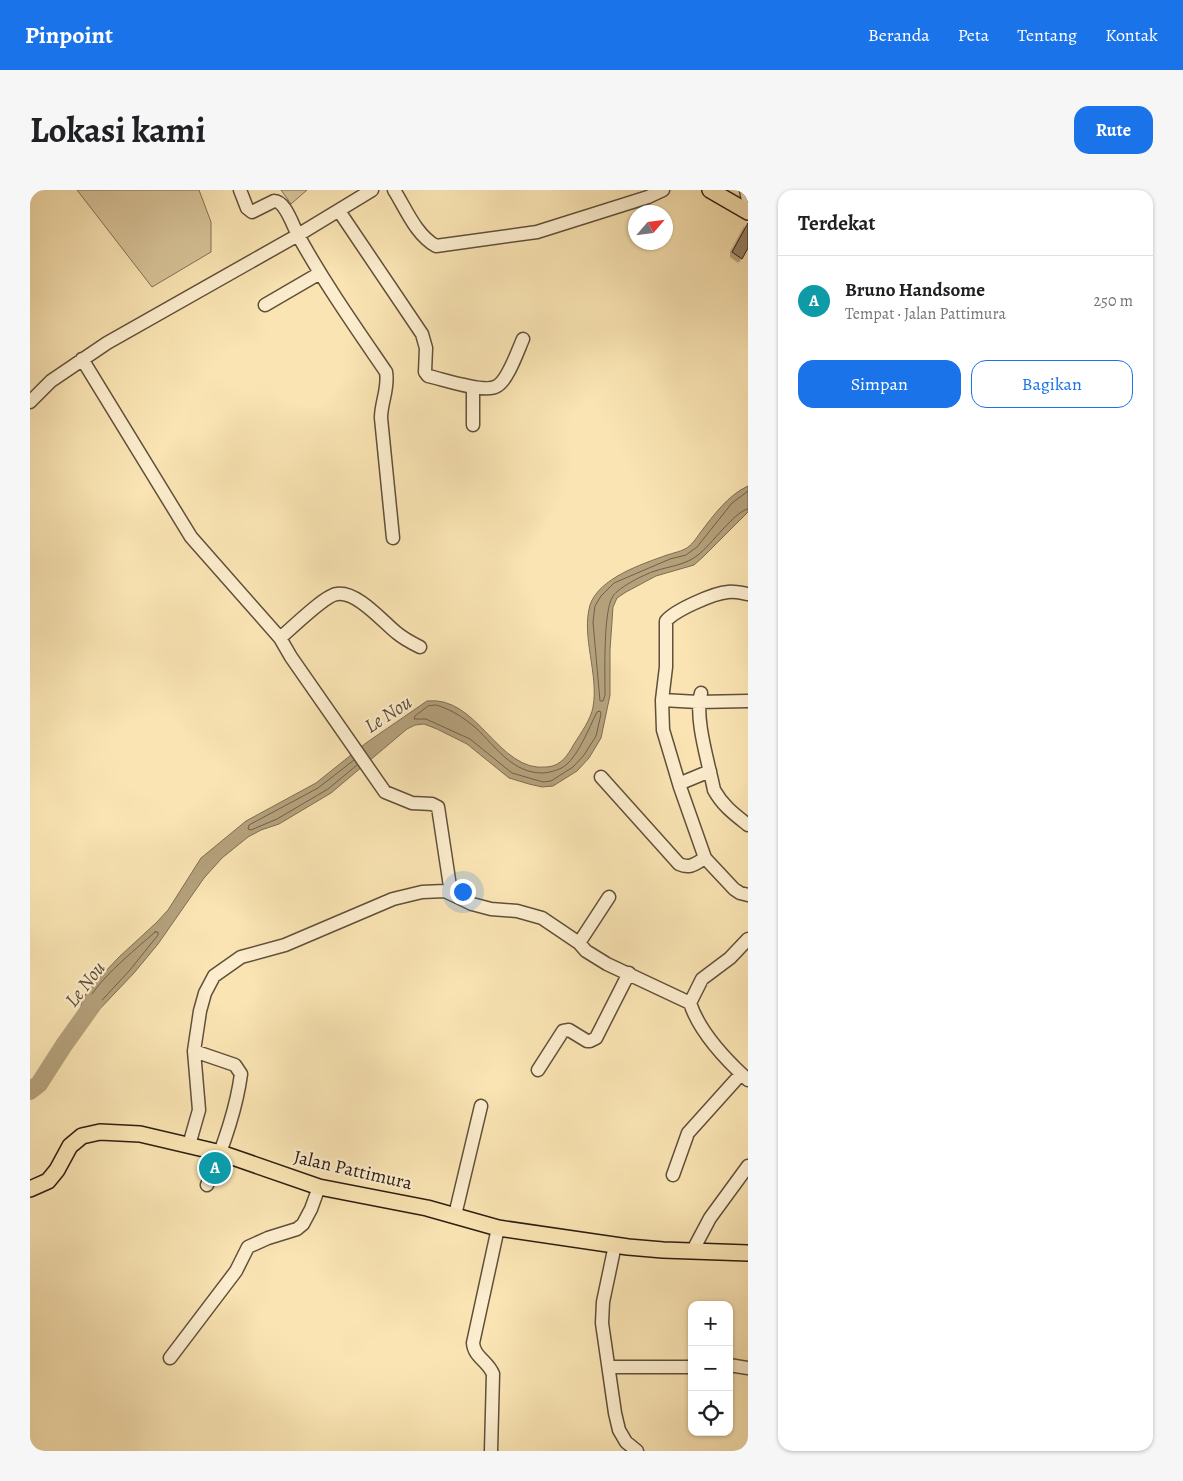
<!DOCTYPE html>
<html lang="id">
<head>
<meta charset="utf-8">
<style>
	:root { --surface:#fff; --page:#f6f6f6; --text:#202124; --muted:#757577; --line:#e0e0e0; --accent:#1a73e8 }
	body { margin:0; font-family:Alegreya,serif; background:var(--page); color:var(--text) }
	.controls { position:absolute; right:15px; bottom:15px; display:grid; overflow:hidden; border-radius:10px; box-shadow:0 1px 4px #0004 }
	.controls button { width:45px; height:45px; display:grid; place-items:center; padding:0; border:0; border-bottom:1px solid var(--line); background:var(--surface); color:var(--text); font:25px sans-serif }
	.compass { position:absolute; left:598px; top:15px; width:45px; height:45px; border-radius:50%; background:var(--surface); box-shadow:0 1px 4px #0004; rotate:62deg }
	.you { position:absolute; left:432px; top:701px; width:18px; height:18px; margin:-12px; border:4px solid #fff; border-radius:50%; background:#1a73e8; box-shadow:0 0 0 8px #1a73e833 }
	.badge { display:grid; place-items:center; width:32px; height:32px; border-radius:50%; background:var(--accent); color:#fff; font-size:16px; font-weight:700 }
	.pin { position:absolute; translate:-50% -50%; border:2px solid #fff; box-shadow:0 1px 5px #0006 }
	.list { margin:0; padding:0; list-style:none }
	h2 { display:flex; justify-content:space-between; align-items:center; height:65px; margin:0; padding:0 20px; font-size:21px }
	h2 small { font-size:16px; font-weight:400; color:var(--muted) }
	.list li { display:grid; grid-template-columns:32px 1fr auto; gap:15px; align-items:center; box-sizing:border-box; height:90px; padding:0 20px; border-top:1px solid var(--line) }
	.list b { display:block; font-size:19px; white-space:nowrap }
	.list p { margin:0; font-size:16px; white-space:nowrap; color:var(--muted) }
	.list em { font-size:16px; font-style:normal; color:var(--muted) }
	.actions { display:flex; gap:10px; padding:15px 20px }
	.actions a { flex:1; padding:11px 0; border:1px solid var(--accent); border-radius:15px; text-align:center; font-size:18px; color:var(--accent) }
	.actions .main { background:var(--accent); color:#fff }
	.icon { flex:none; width:28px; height:28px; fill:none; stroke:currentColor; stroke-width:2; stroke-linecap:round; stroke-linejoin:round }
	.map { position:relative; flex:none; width:718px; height:1261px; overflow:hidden; border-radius:15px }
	header { display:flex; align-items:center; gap:30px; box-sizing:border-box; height:70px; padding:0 25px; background:var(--accent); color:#fff }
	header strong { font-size:24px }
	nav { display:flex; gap:28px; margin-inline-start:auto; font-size:18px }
	.intro { display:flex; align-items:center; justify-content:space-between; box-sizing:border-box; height:120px; padding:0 30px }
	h1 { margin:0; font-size:35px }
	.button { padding:12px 22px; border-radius:15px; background:var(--accent); color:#fff; font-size:18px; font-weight:700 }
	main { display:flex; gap:30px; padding:0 30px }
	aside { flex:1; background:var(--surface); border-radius:15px; box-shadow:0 1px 4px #0004 }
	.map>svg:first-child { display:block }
	.green { fill:#d7c298; stroke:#827055 }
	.water { fill:#b4a17c; stroke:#7e6d52 }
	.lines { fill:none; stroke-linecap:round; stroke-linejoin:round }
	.shore { stroke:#706047; stroke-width:1 }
	.river { stroke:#b4a17c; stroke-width:18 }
	.building { fill:#978566; stroke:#2c1e12; filter:url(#shadow) }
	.minor-casing { stroke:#60503a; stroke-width:15 }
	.major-casing { stroke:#2c1e12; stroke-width:18 }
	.minor { stroke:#fcedce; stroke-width:12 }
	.major { stroke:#fae4b3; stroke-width:15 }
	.labels { text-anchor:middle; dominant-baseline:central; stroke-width:4.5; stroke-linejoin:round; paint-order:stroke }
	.street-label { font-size:19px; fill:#2c1e12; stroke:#fcedce }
	.water-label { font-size:20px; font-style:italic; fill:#5c4c37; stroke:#fcedce }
</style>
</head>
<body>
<header>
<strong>Pinpoint</strong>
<nav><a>Beranda</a><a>Peta</a><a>Tentang</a><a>Kontak</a></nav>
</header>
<div class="intro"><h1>Lokasi kami</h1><a class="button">Rute</a></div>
<main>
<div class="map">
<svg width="718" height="1261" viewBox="0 0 718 1261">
	<defs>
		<filter id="shadow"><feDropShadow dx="-3.5" dy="3.5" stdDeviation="0" flood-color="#0004"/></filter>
	</defs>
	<rect width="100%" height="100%" fill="#fae4b3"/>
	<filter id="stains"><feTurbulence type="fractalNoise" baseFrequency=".004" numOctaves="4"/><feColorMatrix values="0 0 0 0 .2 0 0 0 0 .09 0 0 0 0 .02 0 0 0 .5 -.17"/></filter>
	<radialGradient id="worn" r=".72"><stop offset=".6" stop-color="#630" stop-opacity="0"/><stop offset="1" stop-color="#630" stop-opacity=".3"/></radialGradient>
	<path class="green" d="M 47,0 L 169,0 L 181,32 L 181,62 L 122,97 Z
		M 251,0 L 277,0 L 261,14 Z"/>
	<path class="water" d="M 718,296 L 718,322 L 673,367 L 664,375 L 626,386 L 596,402 L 587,408 L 583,417 L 580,460 L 580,505 L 575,529 L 571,548 L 559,568 L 547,581 L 523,596 L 512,597 L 499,594 L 479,588 L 437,554 L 407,539 L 394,534 L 385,535 L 377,539 L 301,603 L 249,634 L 231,640 L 218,647 L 192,668 L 174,688 L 128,754 L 104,783 L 66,823 L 57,830 L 50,833 L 50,822 L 52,811 L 58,800 L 89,767 L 127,732 L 138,720 L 171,668 L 216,631 L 286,593 L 336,553 L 397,511 C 448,505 468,583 517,577 C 531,576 538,565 544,554 C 551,543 561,529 563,517 C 569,484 551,447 560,415 C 569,388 612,374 637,365 C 643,363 649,362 655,359 C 662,355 665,350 670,343 C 683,326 698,305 718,296 Z"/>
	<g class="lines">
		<path class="shore" d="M 718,301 L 702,313 L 667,357 L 656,365 L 640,369 L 584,393 L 571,406 L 565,416 L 563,432 L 570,511 L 573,511 L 575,505 C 575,485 573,420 583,406 C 589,397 615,384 625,381 C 640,376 656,375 668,365 C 680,356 706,320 718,319
			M 406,515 C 421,519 434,528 446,538 C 466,557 483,584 514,583 C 521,582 530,580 536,575 C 549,564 559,538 567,522 L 570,521 L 571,524 L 566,546 L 554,565 L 543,577 L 521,591 L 513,592 L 482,583 L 440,549 L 396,529 L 384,529 L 385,526 L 398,516 Z
			M 324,570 L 288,598 L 219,635 L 218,639 L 221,640 L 247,629 L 298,599 L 327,575
			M 125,742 L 128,742 L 128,745 L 100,780 L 63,820 L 58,823 L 56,822 C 53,800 109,757 125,742 Z"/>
		<path class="river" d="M 0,901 L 9,894 L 34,855 L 64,813"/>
	</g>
	<path class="building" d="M 718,33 L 718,58 L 712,69 L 702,62 Z"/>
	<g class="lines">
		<g class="minor-casing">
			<path id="minor" d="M 210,0 L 217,18 L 222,22 L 244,11 C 256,11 263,37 269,47 C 295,94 326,138 356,182 C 359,198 351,212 351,228 L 363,348
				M 364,0 C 376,19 386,45 406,56 L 507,42 L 618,7 L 633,0
				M 716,0 L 718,11
				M 309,21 L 392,144 L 396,158 L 395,182 L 398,186 C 413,189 455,204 467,196 C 478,190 488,160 493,149
				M 235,115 L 290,83
				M 52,169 L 161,347 L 250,448 L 261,467 L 355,602 L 382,613 L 402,614 L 408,617 L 421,703
				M 0,212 L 21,191 L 77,153 L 268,45 L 342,0
				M 443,235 L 443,197
				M 250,448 C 261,439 295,405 307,404 C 327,401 352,431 367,443 C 374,449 382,453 390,457
				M 671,503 C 664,528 679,574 684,600 C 693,616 704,624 718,635
				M 632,510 L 668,512 L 718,511
				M 571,587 L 649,674 C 660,679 665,674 675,668 L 704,699 L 710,703 L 718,705
				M 650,597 L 633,540 L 632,510 L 636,477 L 636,431 C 645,420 684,403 698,402 C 704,401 712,403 718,404
				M 675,668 L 650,597 L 651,593 L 680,581
				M 549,753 L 579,707
				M 660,813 L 672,789 L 700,768 L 718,749
				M 164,861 L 205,875 L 211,884 C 206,922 192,960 177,995
				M 508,880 L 533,841 L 539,840 L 557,851 L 560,851 L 566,848 L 599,783
				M 159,955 L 169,920 L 164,861 L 170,821 L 175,803 L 184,786 L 211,767 L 255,755 L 363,709 L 392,702 L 415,701 L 442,714 L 461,719 L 487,721 L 512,728 L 549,753 L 556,761 L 577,774 L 660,813 C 669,841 696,870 718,890
				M 643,985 L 658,943 L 711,884
				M 425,1025 L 451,916
				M 585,1055 L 573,1112 L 572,1133 L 585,1223 L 589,1240 L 596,1252 L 607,1261
				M 663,1060 L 680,1028 L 718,976
				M 140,1168 L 206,1081 L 218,1057 L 238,1048 L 267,1039 L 273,1034 L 281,1019 L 289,997
				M 699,1175 L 718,1178
				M 579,1177 L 662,1177
				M 461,1261 L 463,1184 C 458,1171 444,1167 443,1153 L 468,1038"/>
		</g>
		<g class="major-casing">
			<path id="major" d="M 680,0 L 718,22
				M 0,999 L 18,991 L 27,980 L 40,956 L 52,946 L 70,942 L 110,944 L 191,963 L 289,997 L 397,1018 L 468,1038 L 598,1057 L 633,1060 L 718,1063"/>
		</g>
		<use href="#minor" class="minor"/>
		<use href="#major" class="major"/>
	</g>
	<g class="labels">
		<g class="street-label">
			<text transform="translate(323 980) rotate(13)">Jalan Pattimura</text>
		</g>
		<g class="water-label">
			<text transform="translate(358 524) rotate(-33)">Le Nou</text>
			<text transform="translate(55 794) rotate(-52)">Le Nou</text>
		</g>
	</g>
	<rect width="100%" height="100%" filter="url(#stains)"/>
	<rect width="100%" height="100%" fill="url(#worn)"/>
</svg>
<div class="controls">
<button>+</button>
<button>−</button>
<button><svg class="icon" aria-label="locate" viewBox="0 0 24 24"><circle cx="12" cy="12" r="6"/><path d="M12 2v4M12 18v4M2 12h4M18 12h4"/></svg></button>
</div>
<svg class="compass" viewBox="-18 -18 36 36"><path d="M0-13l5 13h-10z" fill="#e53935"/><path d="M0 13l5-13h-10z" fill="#757577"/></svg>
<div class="you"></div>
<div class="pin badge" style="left:185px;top:978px;background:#0f9aa8">A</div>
</div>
<aside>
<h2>Terdekat<small></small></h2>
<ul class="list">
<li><span class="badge" style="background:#0f9aa8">A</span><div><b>Bruno Handsome</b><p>Tempat · Jalan Pattimura</p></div><em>250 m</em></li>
</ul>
<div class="actions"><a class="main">Simpan</a><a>Bagikan</a></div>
</aside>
</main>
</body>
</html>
